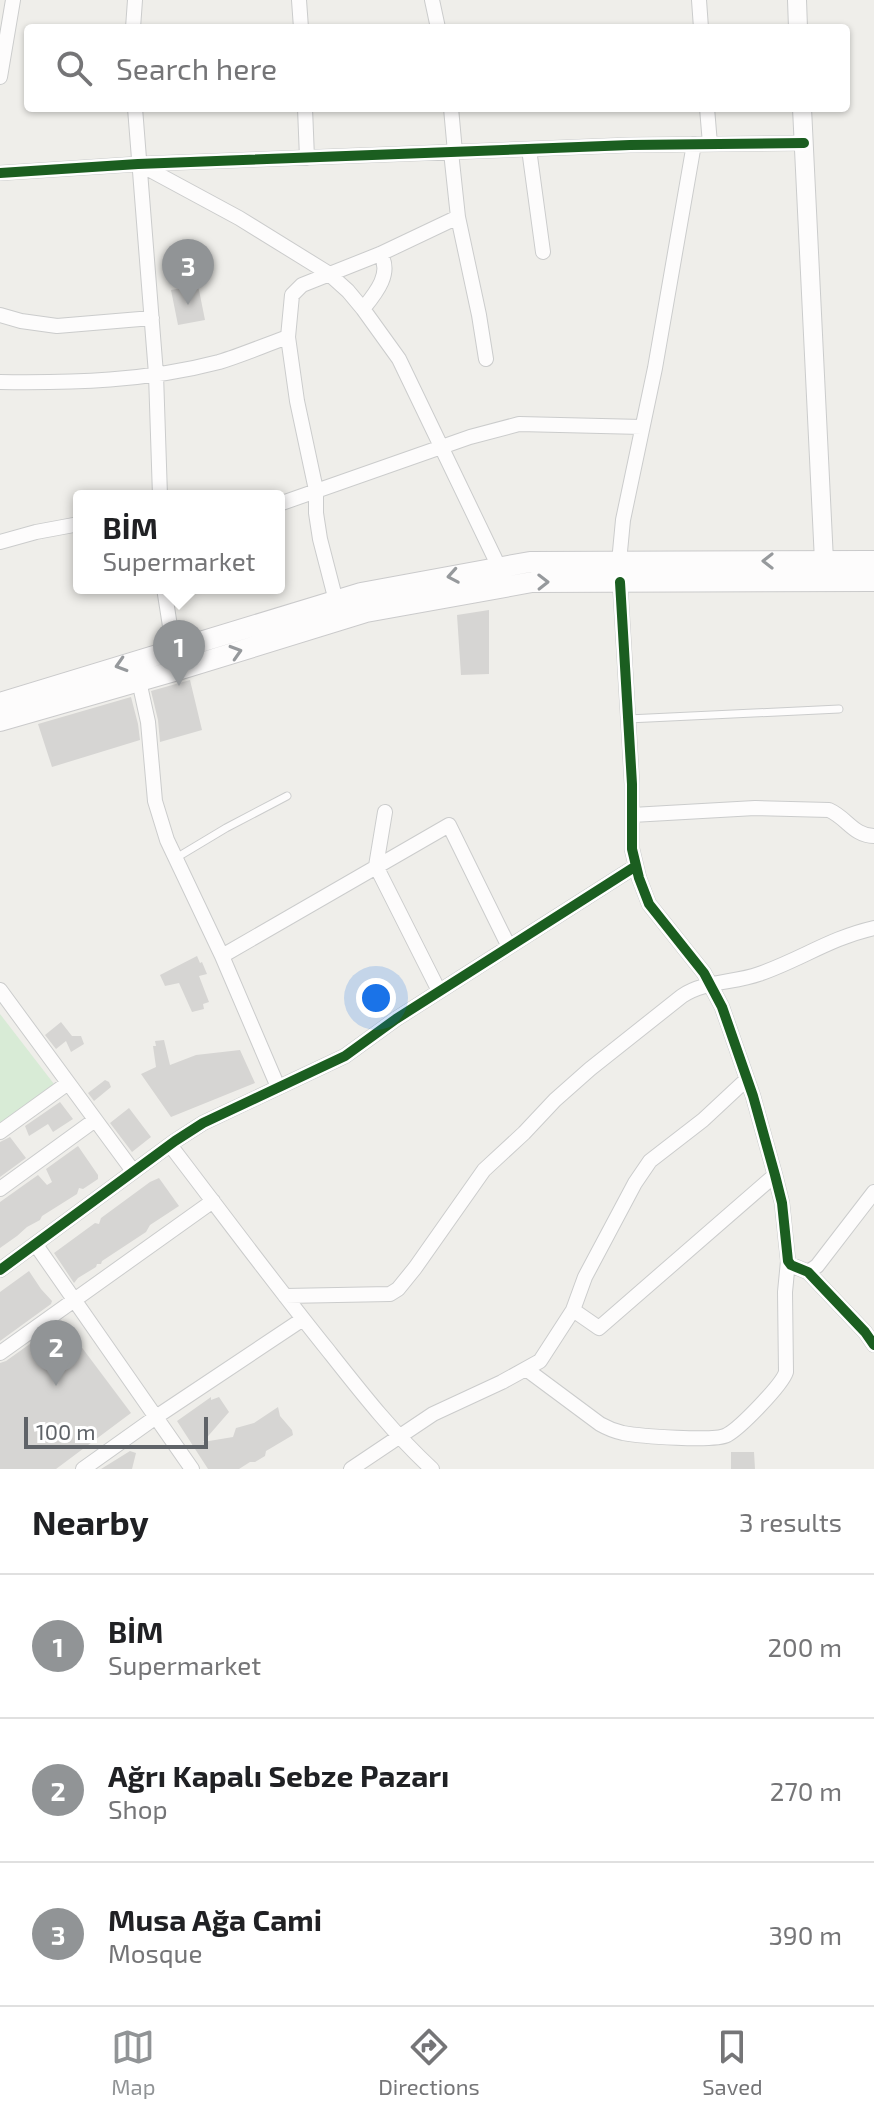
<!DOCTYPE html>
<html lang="en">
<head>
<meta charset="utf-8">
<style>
	:root { --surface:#fff; --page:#f2f2f2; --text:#202124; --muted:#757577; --line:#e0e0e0; --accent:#919496 }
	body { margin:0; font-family:"Exo 2",sans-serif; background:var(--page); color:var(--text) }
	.scale { position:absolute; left:24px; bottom:20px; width:184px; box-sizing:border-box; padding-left:8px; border:4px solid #5f6368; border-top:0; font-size:22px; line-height:28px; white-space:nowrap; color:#5f6368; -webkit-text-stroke:6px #fff; paint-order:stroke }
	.you { position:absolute; left:376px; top:998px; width:28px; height:28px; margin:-20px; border:6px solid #fff; border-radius:50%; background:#1a73e8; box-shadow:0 0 0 12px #1a73e833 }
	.badge { display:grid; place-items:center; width:52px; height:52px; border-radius:50%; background:var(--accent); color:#fff; font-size:26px; font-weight:700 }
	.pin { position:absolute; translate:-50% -66px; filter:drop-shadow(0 2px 4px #0008) }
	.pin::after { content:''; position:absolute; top:42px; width:28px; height:24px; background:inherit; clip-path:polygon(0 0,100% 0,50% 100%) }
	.popup { position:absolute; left:73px; top:490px; width:212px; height:104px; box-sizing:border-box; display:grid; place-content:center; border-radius:8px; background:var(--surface); filter:drop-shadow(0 2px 6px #0005); font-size:26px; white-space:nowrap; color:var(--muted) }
	.popup b { font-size:30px; color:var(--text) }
	.popup::after { content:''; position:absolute; left:50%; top:100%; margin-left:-16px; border:16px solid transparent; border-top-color:var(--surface) }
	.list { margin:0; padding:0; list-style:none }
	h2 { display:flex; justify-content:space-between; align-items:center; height:104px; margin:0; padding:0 32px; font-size:34px }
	h2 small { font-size:26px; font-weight:400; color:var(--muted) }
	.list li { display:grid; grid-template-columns:52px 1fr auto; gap:24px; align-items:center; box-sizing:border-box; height:144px; padding:0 32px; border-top:2px solid var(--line) }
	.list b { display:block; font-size:30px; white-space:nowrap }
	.list p { margin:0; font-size:26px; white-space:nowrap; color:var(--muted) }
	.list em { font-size:26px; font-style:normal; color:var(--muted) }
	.icon { flex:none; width:44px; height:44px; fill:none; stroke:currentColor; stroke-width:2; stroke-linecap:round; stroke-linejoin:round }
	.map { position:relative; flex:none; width:874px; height:1469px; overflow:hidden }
	.search { position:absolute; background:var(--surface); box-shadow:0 2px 6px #0004; left:24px; right:24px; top:24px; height:88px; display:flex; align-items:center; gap:20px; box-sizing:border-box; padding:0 28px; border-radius:8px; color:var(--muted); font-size:30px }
	.sheet { height:536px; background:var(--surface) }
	nav { display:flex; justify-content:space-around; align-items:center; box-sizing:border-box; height:112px; border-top:2px solid var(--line); background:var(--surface); font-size:22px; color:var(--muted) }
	nav a { display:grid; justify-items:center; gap:4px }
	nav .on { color:var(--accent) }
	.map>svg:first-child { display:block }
	.green { fill:#d8ebd6 }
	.building { fill:#d6d5d3 }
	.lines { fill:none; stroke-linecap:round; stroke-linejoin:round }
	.service-casing { stroke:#cbcccc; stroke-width:9 }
	.minor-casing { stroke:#cbcccc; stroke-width:16 }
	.tertiary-casing { stroke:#cbcccc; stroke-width:20 }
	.secondary-casing { stroke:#cacacb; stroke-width:22 }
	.service { stroke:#fdfcfc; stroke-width:7 }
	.minor { stroke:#fdfcfc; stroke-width:14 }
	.tertiary { stroke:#fdfcfc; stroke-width:18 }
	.secondary { stroke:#fdfcfc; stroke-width:20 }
	.cycleway-casing { stroke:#fff; stroke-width:15 }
	.cycleway { stroke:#1b5e20; stroke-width:10 }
	.oneway { stroke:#96999c }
</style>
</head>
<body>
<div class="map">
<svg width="874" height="1469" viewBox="0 0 874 1469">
	<rect width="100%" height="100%" fill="#efeeea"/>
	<path class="green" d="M 0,1014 L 54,1084 L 0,1124 Z"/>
	<path class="building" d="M 198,285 L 205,320 L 178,325 L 171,290 Z
		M 489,610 L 489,674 L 461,675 L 457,615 Z
		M 190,680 L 202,730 L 160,742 L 158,720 L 151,691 Z
		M 131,697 L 138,724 L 140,740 L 52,767 L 38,724 Z
		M 197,956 L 200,963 L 202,962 L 207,974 L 199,976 L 209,1002 L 203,1004 L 204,1009 L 192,1012 L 179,983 L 165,986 L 160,975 Z
		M 61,1022 L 72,1036 L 81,1036 L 84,1044 L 71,1052 L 66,1041 L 56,1049 L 45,1035 Z
		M 164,1040 L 170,1065 L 196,1055 L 240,1050 L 255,1083 L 171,1117 L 141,1074 L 156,1067 L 153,1046 L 156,1046 L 155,1041 Z
		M 105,1080 L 109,1082 L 111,1087 L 94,1101 L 88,1093 Z
		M 60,1102 L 73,1119 L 53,1132 L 48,1124 L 29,1136 L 25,1126 Z
		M 129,1108 L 151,1137 L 132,1152 L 110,1123 Z
		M 10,1137 L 26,1158 L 0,1177 L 0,1142 Z
		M 78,1146 L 98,1175 L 98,1179 L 83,1189 L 79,1188 L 77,1194 L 42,1216 L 40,1220 L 27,1227 L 17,1236 L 0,1248 L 0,1202 L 38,1175 L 47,1185 L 52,1182 L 46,1169 Z
		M 159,1178 L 179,1206 L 150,1225 L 146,1232 L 102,1261 L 101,1264 L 97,1264 L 96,1267 L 78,1278 L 74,1283 L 54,1253 L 95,1223 L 99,1224 L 101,1218 L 150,1182 Z
		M 29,1271 L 41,1289 L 52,1301 L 51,1304 L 0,1341 L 0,1292 Z
		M 62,1321 L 131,1413 L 56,1469 L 0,1469 L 0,1363 L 6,1361 Z
		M 211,1397 L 211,1400 L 219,1397 L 229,1412 L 203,1442 L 233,1437 L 236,1428 L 254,1423 L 278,1407 L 280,1416 L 292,1430 L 293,1435 L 266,1451 L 265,1456 L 255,1462 L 250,1462 L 239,1469 L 208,1469 L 177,1421 Z
		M 130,1451 L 136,1453 L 132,1469 L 101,1469 Z
		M 731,1452 L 754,1452 L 755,1469 L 731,1469 Z"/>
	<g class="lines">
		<g class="service-casing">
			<path id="service" d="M 628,719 L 839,709
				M 176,858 L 226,828 L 287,796"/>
		</g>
		<g class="minor-casing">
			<path id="minor" d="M 299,0 L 301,28
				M 432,0 L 438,28
				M 699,0 L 701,28
				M 133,28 L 135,0
				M 0,77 L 13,0
				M 135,108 L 156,374 L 160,496
				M 305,108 L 307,158
				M 451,108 L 455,152
				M 707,108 L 710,144
				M 529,149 L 543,252
				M 451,152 L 458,217 L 479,315 L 486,359
				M 139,164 L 239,218 L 328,273 L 348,291 L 363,309 L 399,359 L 499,567
				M 0,173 L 138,164 L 630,145 L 804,143
				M 363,309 C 375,294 393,273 380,254
				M 0,315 L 21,321 L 57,326 L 152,318
				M 0,382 C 73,383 147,381 219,362 C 242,355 265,345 288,337
				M 279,504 L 470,437 L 519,424 L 642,427
				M 0,542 L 36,532 L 79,524
				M 619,562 L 623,520 L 655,368 L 694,144
				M 620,582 L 632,784 L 632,849 L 639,878 L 649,904 L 704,973 L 722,1007 L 753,1096 L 775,1175 L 782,1203 L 788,1261 L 791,1265 L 808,1272 L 865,1332 L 874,1345
				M 164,588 L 175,658
				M 336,601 L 320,539 L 316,513 L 316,490 L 297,401 L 288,337 L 292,295 L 302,285 L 380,254 L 458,217
				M 139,681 L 148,722 L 155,801 L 167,840 L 222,956 L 278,1087
				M 385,812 L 376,866 L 439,991
				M 632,815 L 755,808 L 829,810 C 847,818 854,836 874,836
				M 222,956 L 449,825 L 509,947
				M 0,990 L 133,1171
				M 0,1132 L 68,1083
				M 170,1145 C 222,1213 273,1282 327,1349 C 361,1392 392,1432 432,1469
				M 0,1189 L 95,1120
				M 36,1245 L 192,1469
				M 0,1270 L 175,1141 L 203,1123 L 345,1056 L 396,1019 L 636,866
				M 808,1272 L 817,1266 L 874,1192
				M 285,1296 L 390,1294 L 398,1289 L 415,1268 L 484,1170 L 524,1133 L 555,1100 L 590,1069 L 682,996 C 704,981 734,983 759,974 C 800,960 830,938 874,928
				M 573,1310 L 585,1277 L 635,1183 L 650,1161 L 703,1120 L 747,1079
				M 0,1353 L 213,1201
				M 526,1369 L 600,1424 C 607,1428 614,1431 623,1433 C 639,1436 715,1442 727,1435 C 740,1428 782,1385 786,1372 L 785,1292 L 788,1261
				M 83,1469 L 156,1417 L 303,1319
				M 351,1469 L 433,1414 L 502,1382 L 540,1361 L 573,1310 L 599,1328 L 775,1175"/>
		</g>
		<g class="tertiary-casing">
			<path id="tertiary" d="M 797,0 L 798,28
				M 802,108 L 824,561"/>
		</g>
		<g class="secondary-casing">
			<path id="secondary" d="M 0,703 L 361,593 L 530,562 L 874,561
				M 0,721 L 178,670 L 366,612 L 532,582 L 874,581"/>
		</g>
		<use href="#service" class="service"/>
		<use href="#minor" class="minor"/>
		<use href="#tertiary" class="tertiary"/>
		<use href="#secondary" class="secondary"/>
		<g class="cycleway-casing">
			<path id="cycleway" d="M 0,173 L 138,164 L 630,145 L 804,143
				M 620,582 L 632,784 L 632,849 L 639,878 L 649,904 L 704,973 L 722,1007 L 753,1096 L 775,1175 L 782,1203 L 788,1261 L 791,1265 L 808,1272 L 865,1332 L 874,1345
				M 0,1270 L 175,1141 L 203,1123 L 345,1056 L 396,1019 L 636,866"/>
		</g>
		<use href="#cycleway" class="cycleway"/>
	</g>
	<defs><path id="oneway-chevron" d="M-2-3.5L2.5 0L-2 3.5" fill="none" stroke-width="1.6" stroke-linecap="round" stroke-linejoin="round" transform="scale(2)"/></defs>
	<g class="oneway">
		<use href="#oneway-chevron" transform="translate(768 561) rotate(180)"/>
		<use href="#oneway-chevron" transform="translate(453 576) rotate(170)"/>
		<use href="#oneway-chevron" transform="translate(543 582) rotate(-1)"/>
		<use href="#oneway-chevron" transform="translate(236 652) rotate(-17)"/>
		<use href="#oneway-chevron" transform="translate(121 665) rotate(163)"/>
	</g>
</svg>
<div class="scale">100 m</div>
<div class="you"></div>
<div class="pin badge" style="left:179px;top:686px">1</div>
<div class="popup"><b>BİM</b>Supermarket</div>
<div class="pin badge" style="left:56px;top:1386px">2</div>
<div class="pin badge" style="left:188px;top:305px">3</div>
<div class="search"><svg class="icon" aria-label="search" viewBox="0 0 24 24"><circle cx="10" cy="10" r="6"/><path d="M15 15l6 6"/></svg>Search here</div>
</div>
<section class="sheet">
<h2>Nearby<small>3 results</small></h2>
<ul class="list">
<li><span class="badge">1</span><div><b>BİM</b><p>Supermarket</p></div><em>200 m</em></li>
<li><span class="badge">2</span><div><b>Ağrı Kapalı Sebze Pazarı</b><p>Shop</p></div><em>270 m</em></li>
<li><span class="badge">3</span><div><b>Musa Ağa Cami</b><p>Mosque</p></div><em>390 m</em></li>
</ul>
</section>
<nav>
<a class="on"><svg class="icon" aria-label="map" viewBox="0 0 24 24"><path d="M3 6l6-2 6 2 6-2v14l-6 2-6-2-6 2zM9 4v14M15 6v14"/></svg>Map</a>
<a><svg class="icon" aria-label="directions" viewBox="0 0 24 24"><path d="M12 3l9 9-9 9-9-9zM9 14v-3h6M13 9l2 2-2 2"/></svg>Directions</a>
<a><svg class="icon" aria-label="saved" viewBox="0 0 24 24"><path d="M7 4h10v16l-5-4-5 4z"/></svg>Saved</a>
</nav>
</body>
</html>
